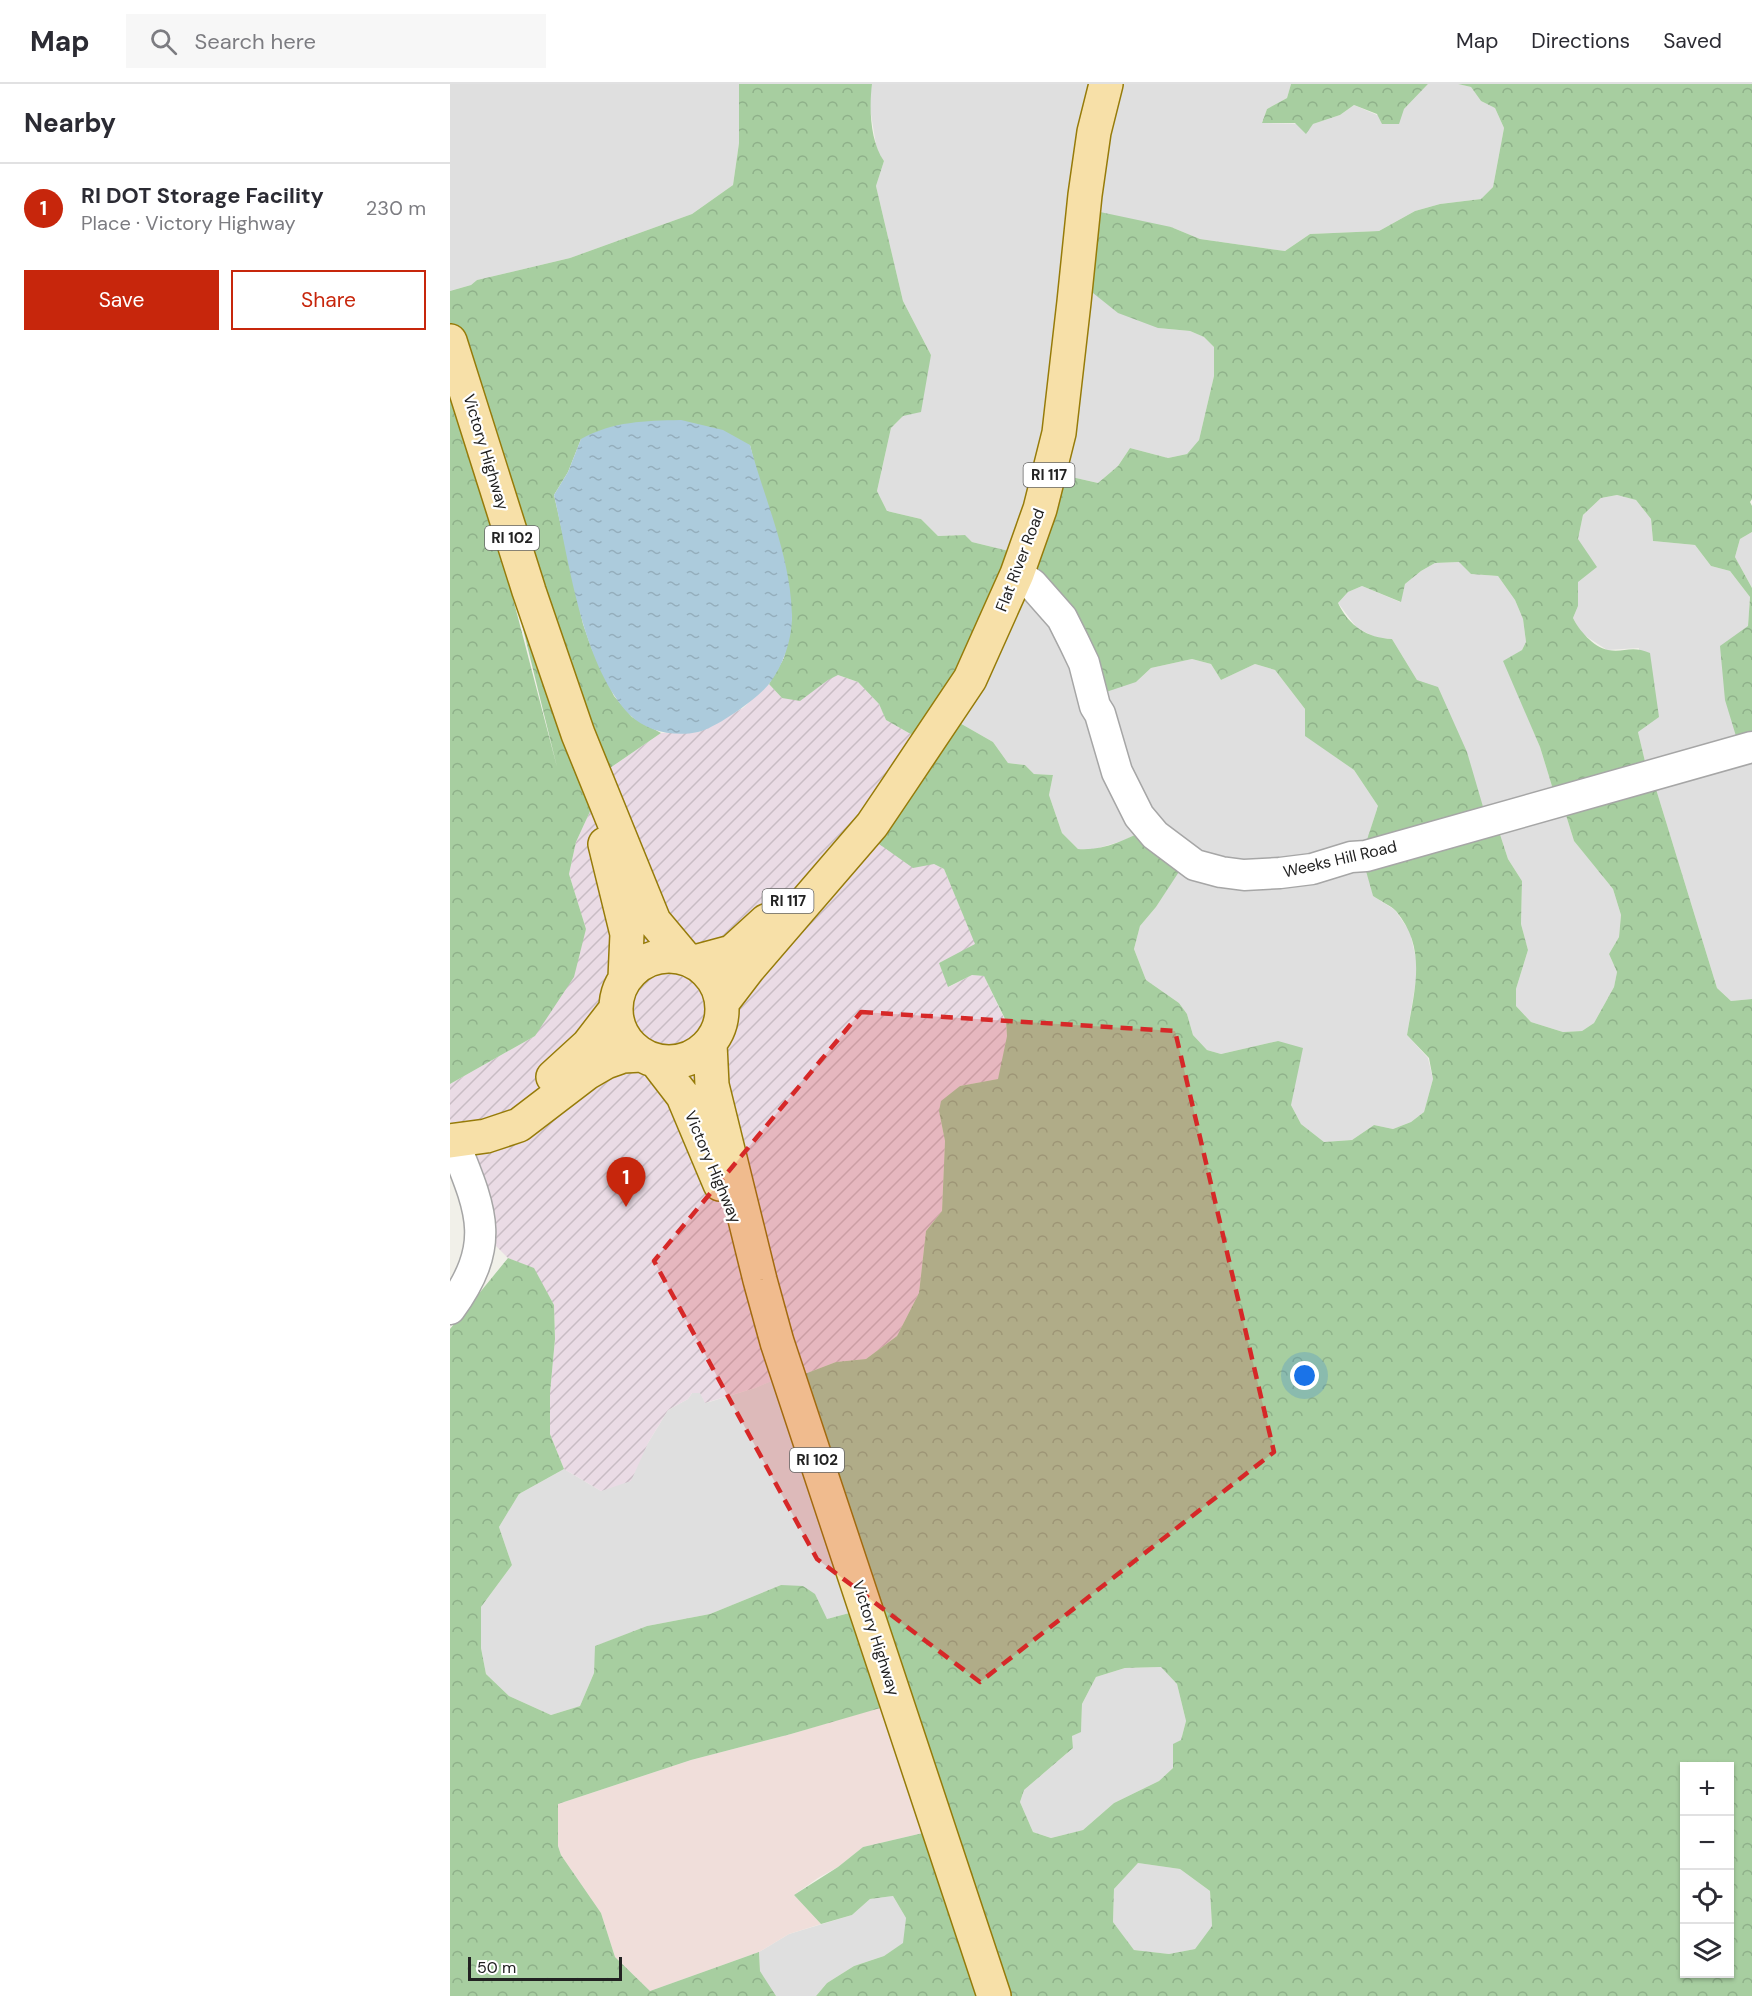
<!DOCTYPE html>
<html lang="en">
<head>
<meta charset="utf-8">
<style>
	:root { --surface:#fff; --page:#f7f7f7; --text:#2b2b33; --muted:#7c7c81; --line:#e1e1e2; --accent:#c7260c }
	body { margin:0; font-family:"DM Sans",sans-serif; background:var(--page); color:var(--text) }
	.controls { position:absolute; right:18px; bottom:18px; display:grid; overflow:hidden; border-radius:0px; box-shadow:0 2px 4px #0004 }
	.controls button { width:54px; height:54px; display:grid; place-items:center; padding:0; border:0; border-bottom:2px solid var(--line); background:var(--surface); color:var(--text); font:30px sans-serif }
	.scale { position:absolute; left:18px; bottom:15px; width:154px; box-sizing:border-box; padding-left:6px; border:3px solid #222; border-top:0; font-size:16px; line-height:21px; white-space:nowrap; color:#222; -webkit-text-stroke:4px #fff; paint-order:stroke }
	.you { position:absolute; left:855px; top:1292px; width:21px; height:21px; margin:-15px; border:4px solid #fff; border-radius:50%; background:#1a73e8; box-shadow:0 0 0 9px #1a73e833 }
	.badge { display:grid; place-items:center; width:39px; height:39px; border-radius:50%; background:var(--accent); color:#fff; font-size:20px; font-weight:700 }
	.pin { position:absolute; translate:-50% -50px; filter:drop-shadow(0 2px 3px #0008) }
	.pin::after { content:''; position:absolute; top:32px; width:21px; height:18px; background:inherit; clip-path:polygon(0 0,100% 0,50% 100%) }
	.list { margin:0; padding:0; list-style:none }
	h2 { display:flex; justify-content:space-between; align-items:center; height:78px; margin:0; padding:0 24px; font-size:26px }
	h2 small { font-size:20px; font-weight:400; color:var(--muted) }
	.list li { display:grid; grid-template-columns:39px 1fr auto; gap:18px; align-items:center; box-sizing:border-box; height:90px; padding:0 24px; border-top:2px solid var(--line) }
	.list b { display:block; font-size:22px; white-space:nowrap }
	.list p { margin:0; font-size:20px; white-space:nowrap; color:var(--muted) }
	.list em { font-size:20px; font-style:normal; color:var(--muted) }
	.actions { display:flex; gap:12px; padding:18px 24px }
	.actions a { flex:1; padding:14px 0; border:2px solid var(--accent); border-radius:0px; text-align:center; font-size:21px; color:var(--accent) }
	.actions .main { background:var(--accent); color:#fff }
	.icon { flex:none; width:33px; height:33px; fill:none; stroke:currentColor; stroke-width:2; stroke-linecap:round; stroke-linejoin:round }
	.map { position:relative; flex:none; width:1302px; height:1912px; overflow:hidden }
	header { display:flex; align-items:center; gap:36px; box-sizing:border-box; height:84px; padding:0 30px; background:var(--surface); border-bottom:2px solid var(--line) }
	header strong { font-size:28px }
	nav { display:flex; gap:33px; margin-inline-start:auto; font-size:21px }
	.search { width:420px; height:54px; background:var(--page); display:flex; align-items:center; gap:15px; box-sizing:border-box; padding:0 21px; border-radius:0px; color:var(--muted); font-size:22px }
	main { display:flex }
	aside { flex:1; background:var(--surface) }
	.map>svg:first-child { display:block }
	.residential { fill:#dfdfdf }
	.commercial { fill:#f0deda }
	.industrial { fill:url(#industrial-furrows) }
	.forest { fill:url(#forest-crowns); fill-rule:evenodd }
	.water { fill:url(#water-ripples) }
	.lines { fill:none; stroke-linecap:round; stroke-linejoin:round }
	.minor-casing { stroke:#a6a6a6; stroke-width:33 }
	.major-casing { stroke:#967b09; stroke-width:36 }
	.minor { stroke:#fff; stroke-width:30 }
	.major { stroke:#f7e0a8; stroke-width:33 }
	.marked { fill:#d62828; fill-opacity:0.2; stroke:#d62828; stroke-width:4.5; stroke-dasharray:12 8; stroke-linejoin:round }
	.labels { text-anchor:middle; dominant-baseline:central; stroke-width:4.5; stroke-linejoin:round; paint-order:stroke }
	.shield { fill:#fff; stroke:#646464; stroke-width:1.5 }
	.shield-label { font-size:15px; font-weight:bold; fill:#222 }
	.street-label { font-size:16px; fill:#222; stroke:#fff }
</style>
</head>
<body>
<header>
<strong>Map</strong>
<div class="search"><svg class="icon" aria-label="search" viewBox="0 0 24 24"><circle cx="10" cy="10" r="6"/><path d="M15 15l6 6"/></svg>Search here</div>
<nav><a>Map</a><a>Directions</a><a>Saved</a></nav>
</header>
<main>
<aside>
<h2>Nearby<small></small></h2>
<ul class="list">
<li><span class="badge">1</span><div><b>RI DOT Storage Facility</b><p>Place · Victory Highway</p></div><em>230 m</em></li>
</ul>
<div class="actions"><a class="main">Save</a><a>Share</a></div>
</aside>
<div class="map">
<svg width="1302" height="1912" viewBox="0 0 1302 1912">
	<defs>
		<pattern id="industrial-furrows" width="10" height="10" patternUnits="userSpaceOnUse" patternTransform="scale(1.5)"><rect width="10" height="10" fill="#eadbe5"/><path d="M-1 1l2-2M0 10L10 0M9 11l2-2" fill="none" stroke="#c8bcc4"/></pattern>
		<pattern id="forest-crowns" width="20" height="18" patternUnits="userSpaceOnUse" patternTransform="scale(1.5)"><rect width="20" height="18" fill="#a7cea0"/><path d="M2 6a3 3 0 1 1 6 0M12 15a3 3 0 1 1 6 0" fill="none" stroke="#8fb18a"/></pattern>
		<pattern id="water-ripples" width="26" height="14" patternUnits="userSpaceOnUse" patternTransform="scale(1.5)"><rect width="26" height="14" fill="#accbdc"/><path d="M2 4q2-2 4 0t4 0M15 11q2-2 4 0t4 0" fill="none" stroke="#94aebc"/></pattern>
	</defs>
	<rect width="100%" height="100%" fill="#f1f0e9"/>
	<path class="residential" d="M 0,0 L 289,0 L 289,59 L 283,101 L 242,130 L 120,174 L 27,196 L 21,201 L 0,207 Z
		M 422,0 L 841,0 L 837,14 L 817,25 L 812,39 L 863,40 L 890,31 L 904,21 L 927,31 L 954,25 L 978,0 L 1008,0 L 1021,3 L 1031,17 L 1045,24 L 1054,44 L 1043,103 L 1031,115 L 990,120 L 965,127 L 929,147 L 860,150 L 835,167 L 750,155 L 721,143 L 708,244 L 740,247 L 754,253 L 764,263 L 764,292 L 749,356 L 737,370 L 718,374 L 680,364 L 668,382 L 648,399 L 604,389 L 571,470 L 522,458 L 514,451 L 488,452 L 471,435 L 437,427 L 427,407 L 441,344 L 453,332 L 481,271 L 453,217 L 426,102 L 434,77 L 427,67 L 419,18 Z
		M 1167,411 L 1186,416 L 1201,435 L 1203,457 L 1245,461 L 1261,482 L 1280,487 L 1300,513 L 1298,542 L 1302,659 L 1302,915 L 1281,917 L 1267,904 L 1202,692 L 1198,690 L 1188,648 L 1189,564 L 1157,566 L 1131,549 L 1123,534 L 1128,522 L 1128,455 L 1133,431 L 1151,414 Z
		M 1302,448 L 1302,504 L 1285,473 L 1290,455 Z
		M 1009,478 L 1021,490 L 1048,492 L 1065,516 L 1073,535 L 1076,558 L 1072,566 L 1054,577 L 1090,663 L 1105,712 L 1111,715 L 1124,757 L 1163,805 L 1171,831 L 1169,853 L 1159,870 L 1167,888 L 1164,903 L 1144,939 L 1132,947 L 1113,948 L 1081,938 L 1066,922 L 1066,905 L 1078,866 L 1071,840 L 1072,797 L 1058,775 L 1045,735 L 1036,733 L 967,596 L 942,555 L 927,554 L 907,544 L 888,519 L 898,508 L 912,502 L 950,518 L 955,500 L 971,487 L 985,479 Z
		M 561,502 L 686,598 L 701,584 L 742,575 L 761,580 L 771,596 L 805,580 L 825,586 L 855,625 L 856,652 L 904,686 L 928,722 L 913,769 L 923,812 L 945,826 L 960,848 L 968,884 L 957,951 L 978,974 L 983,995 L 974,1028 L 961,1038 L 943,1045 L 924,1041 L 902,1056 L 874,1058 L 851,1040 L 841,1021 L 828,957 L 771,970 L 757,966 L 743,951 L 737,930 L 729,919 L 696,896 L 684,865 L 690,842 L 706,823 L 735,777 L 698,744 L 675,756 L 642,766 L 628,765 L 612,749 L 599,711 L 603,691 L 584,690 L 575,681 L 558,679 L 543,658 L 501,634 Z
		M 339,1289 L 418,1524 L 377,1535 L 331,1501 L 260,1530 L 197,1542 L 146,1562 L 144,1589 L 130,1622 L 101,1631 L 59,1612 L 36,1590 L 31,1564 L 31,1523 L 62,1481 L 49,1443 L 69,1410 L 114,1385 L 151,1407 L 198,1359 L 218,1326 L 238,1315 L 242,1309 L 250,1309 L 256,1319 L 305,1304 Z
		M 712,1583 L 727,1600 L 736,1637 L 731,1656 L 723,1661 L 723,1684 L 709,1697 L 664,1719 L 633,1746 L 601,1754 L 583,1748 L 570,1718 L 574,1706 L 623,1664 L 622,1652 L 631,1647 L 632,1620 L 646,1593 L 675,1584 Z
		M 688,1779 L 730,1785 L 760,1807 L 762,1842 L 745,1865 L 719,1870 L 684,1866 L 663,1838 L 664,1805 Z
		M 443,1812 L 456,1834 L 454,1859 L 434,1872 L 404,1882 L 377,1899 L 366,1912 L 326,1912 L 321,1907 L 310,1887 L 309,1868 L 339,1850 L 402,1831 L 420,1815 Z"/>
	<path class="commercial" d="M 451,1617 L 490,1745 L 413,1763 L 388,1783 L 368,1794 L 344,1811 L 371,1840 L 339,1850 L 309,1868 L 200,1907 L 165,1873 L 151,1829 L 111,1771 L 108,1762 L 108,1720 L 241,1676 L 341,1650 Z"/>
	<path class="industrial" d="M 388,591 L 408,598 L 429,620 L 436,636 L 480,661 L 484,780 L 494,785 L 526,861 L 489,879 L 499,903 L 522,891 L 534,892 L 556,938 L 557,952 L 549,995 L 510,1002 L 489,1027 L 495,1057 L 492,1127 L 476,1147 L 469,1209 L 447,1252 L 416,1275 L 386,1278 L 344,1294 L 339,1290 L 305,1304 L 255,1319 L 250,1309 L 242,1309 L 238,1315 L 218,1326 L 198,1359 L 181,1397 L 151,1407 L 114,1385 L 100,1350 L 100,1309 L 105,1255 L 104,1221 L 84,1185 L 58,1174 L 30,1146 L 4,1054 L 0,1035 L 0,1000 L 85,952 L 136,845 L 119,790 L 126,758 L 160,684 L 211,649 L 249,648 L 293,624 L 319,600 L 332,614 Z"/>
	<path class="forest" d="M 289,0 L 422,0 C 419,24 420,57 434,77 L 426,102 L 453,217 L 481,271 L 471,328 L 453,332 L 441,344 L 427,407 L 437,427 L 471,435 L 488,452 L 515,451 L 522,458 L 571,470 L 604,389 L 648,399 L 668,382 L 680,364 L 718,374 L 737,370 L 749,356 L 764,292 L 764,263 L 754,253 L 740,247 L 708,244 L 668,229 L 628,197 L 636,125 L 721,143 L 750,155 L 835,167 L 860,150 L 929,147 L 965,127 L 990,120 L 1031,115 L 1043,103 L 1054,44 L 1045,24 L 1031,17 L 1021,3 L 1008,0 L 1302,0 L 1302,415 L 1300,418 L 1302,422 L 1302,448 L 1290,455 L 1285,473 L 1302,504 L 1302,659 L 1289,662 L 1275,616 L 1270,562 L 1298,542 L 1300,513 L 1280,487 L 1261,482 L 1245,461 L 1203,457 L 1201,435 L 1186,416 L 1167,411 L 1151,414 L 1133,431 L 1128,455 L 1147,483 L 1128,498 L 1128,522 L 1123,534 C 1129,546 1143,563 1158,566 C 1174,569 1181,561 1200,569 L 1209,633 L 1188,648 L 1198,690 L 1202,692 L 1267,904 L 1281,917 L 1302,915 L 1302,1912 L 366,1912 L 377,1899 L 404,1882 L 434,1872 L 453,1859 L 456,1834 L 443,1812 L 420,1815 L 402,1831 L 371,1840 L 344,1811 L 388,1783 L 413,1763 L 490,1745 L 451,1618 L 341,1650 L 241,1676 L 108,1720 L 108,1762 L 111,1771 L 151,1829 L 165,1873 L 200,1907 L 309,1868 L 310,1887 L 326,1912 L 0,1912 L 0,1245 L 58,1174 L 84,1184 L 104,1221 L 105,1255 L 100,1309 L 100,1350 L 114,1385 L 69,1410 L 49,1443 L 62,1481 L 31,1523 L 31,1564 L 36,1590 L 59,1612 L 101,1631 L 130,1622 L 144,1589 L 145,1562 L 197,1542 L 260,1530 L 331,1501 L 353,1502 L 365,1510 L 377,1535 L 418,1524 L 344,1294 L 386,1278 L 416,1275 L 447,1252 L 469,1209 L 476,1147 L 492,1127 L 495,1057 L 489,1027 L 491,1017 L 510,1002 L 548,995 L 557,952 L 556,937 L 534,892 L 522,891 L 498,903 L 489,879 L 525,860 L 494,785 L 484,780 L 463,784 L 422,755 L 480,661 L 436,636 L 429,620 L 408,598 L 388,591 L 378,596 L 350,617 L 332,614 L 319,600 L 334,574 L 342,533 L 300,361 L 131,355 L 118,388 L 104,411 L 133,540 L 141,563 L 164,612 L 182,633 L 211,649 L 160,684 L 126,758 L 119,790 L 136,845 L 124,893 L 85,952 L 0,1000 L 0,273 L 107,683 L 0,248 L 0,207 L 21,201 L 27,196 L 120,174 L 242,130 L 283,101 L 289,59 ZM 1009,478 L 1021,490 L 1048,492 L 1065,516 L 1073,535 L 1076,558 L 1072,566 L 1053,577 L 1090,663 L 1105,712 L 1111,715 L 1124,757 L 1163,805 L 1171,831 L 1169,853 L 1159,870 L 1167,888 L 1164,903 L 1144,939 L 1132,947 L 1113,948 L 1081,938 L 1066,922 L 1066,905 L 1078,866 L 1071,840 L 1072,797 L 1058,775 L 1045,735 L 1036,733 L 1017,668 L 988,603 L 967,596 L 942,555 C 917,554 899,542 888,519 L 898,508 L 912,502 L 951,518 L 955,500 L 971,487 L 985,479 ZM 581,498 L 644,612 L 686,598 L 701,584 L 742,575 L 761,580 L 771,596 L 805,580 L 825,586 L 855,625 L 855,652 L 904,686 L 928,722 L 913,768 L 911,769 L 923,812 C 930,817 940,821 946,827 C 978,865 964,907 957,951 L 979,974 L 983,995 L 974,1028 L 961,1038 L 943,1045 L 924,1041 L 902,1056 L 874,1058 L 851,1040 L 841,1021 L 853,964 L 828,957 L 771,970 L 757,966 L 743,951 L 737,930 L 729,919 L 696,896 L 684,865 L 690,842 L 706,823 L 736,777 L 698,744 C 676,756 653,767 628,765 L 612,749 L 599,711 L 603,691 L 584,690 L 575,681 L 558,679 L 543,658 L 501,634 ZM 711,1583 L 727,1600 L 736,1637 L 731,1656 L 723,1660 L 723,1684 L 709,1697 L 664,1719 L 633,1746 L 601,1754 L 583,1748 L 570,1718 L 574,1706 L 623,1664 L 622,1652 L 631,1648 L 632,1620 L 646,1593 L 675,1584 ZM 1234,1682 L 1280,1682 L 1280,1890 L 1234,1890 ZM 688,1779 L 730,1785 L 760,1807 L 762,1842 L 745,1865 L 719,1870 L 684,1866 L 663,1838 L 664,1805 Z
		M 841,0 L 978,0 L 954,25 L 949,40 L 932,40 L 927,30 L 904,21 L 890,31 L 863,40 L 856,50 L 845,39 L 812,39 L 817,25 L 837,14 Z"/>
	<path class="water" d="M 231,336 L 273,346 L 300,361 C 315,417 341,473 342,532 C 342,556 333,582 319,600 C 307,615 266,644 248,648 C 225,653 197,648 180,631 C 132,582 119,476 104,411 L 118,388 L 131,355 C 164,337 194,337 231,336 Z"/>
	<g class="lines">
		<g class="minor-casing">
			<path id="minor" d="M 567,490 L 582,500 L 612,534 L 624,558 L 634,579 L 645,622 L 650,630 L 667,688 L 689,732 L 705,751 L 745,781 L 771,788 L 794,791 L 830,789 L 862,785 L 901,773 L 916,772 L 1302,663
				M 0,1225 C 48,1159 31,1126 3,1056"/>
		</g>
		<g class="major-casing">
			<path id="major" d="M 0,257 L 79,507 L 128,650 L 204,837 L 235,874
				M 155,760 L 177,850 L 175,894
				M166 925a53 53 0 1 1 106 0a53 53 0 1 1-106 0Z
				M 245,878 L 282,868 L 316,837
				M 272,919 L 298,885 L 422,741 L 449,701 L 520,595 L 567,490 L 590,425 L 609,349 L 624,218 L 635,111 L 644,48 L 656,0
				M 260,960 L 262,1001 L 310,1196 L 327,1258 L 544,1912
				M 206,977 L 233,1012 L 270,1100
				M 103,993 L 138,961 L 165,926
				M 0,1057 L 36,1052 L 69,1041 L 137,989 L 156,978 L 173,972 L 192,971"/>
		</g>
		<use href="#minor" class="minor"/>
		<use href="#major" class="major"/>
	</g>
	<path class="marked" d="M 411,928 L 725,947 L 824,1368 L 530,1598 L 367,1475 L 204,1177 Z"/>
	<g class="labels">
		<g class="shield">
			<rect x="573.5" y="379" width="51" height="24" rx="4.5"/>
			<rect x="35" y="442" width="54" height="24" rx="4.5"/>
			<rect x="312.5" y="805" width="51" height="24" rx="4.5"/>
			<rect x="340" y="1364" width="54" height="24" rx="4.5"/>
		</g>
		<g class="shield-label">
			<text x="599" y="391">RI 117</text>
			<text x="62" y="454">RI 102</text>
			<text x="338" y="817">RI 117</text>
			<text x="367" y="1376">RI 102</text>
		</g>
		<g class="street-label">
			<text transform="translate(36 368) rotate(73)">Victory Highway</text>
			<text transform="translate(570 476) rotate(-69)">Flat River Road</text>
			<text transform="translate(890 775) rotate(-13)">Weeks Hill Road</text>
			<text transform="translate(263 1083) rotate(67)">Victory Highway</text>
			<text transform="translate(426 1554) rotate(72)">Victory Highway</text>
		</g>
	</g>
</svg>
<div class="controls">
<button>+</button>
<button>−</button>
<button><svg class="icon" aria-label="locate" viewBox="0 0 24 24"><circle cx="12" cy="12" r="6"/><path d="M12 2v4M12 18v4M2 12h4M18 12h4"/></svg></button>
<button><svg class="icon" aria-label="layers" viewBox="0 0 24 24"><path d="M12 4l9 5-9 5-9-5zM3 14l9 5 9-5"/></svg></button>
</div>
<div class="scale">50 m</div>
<div class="you"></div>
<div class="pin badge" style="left:176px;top:1123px">1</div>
</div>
</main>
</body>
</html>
